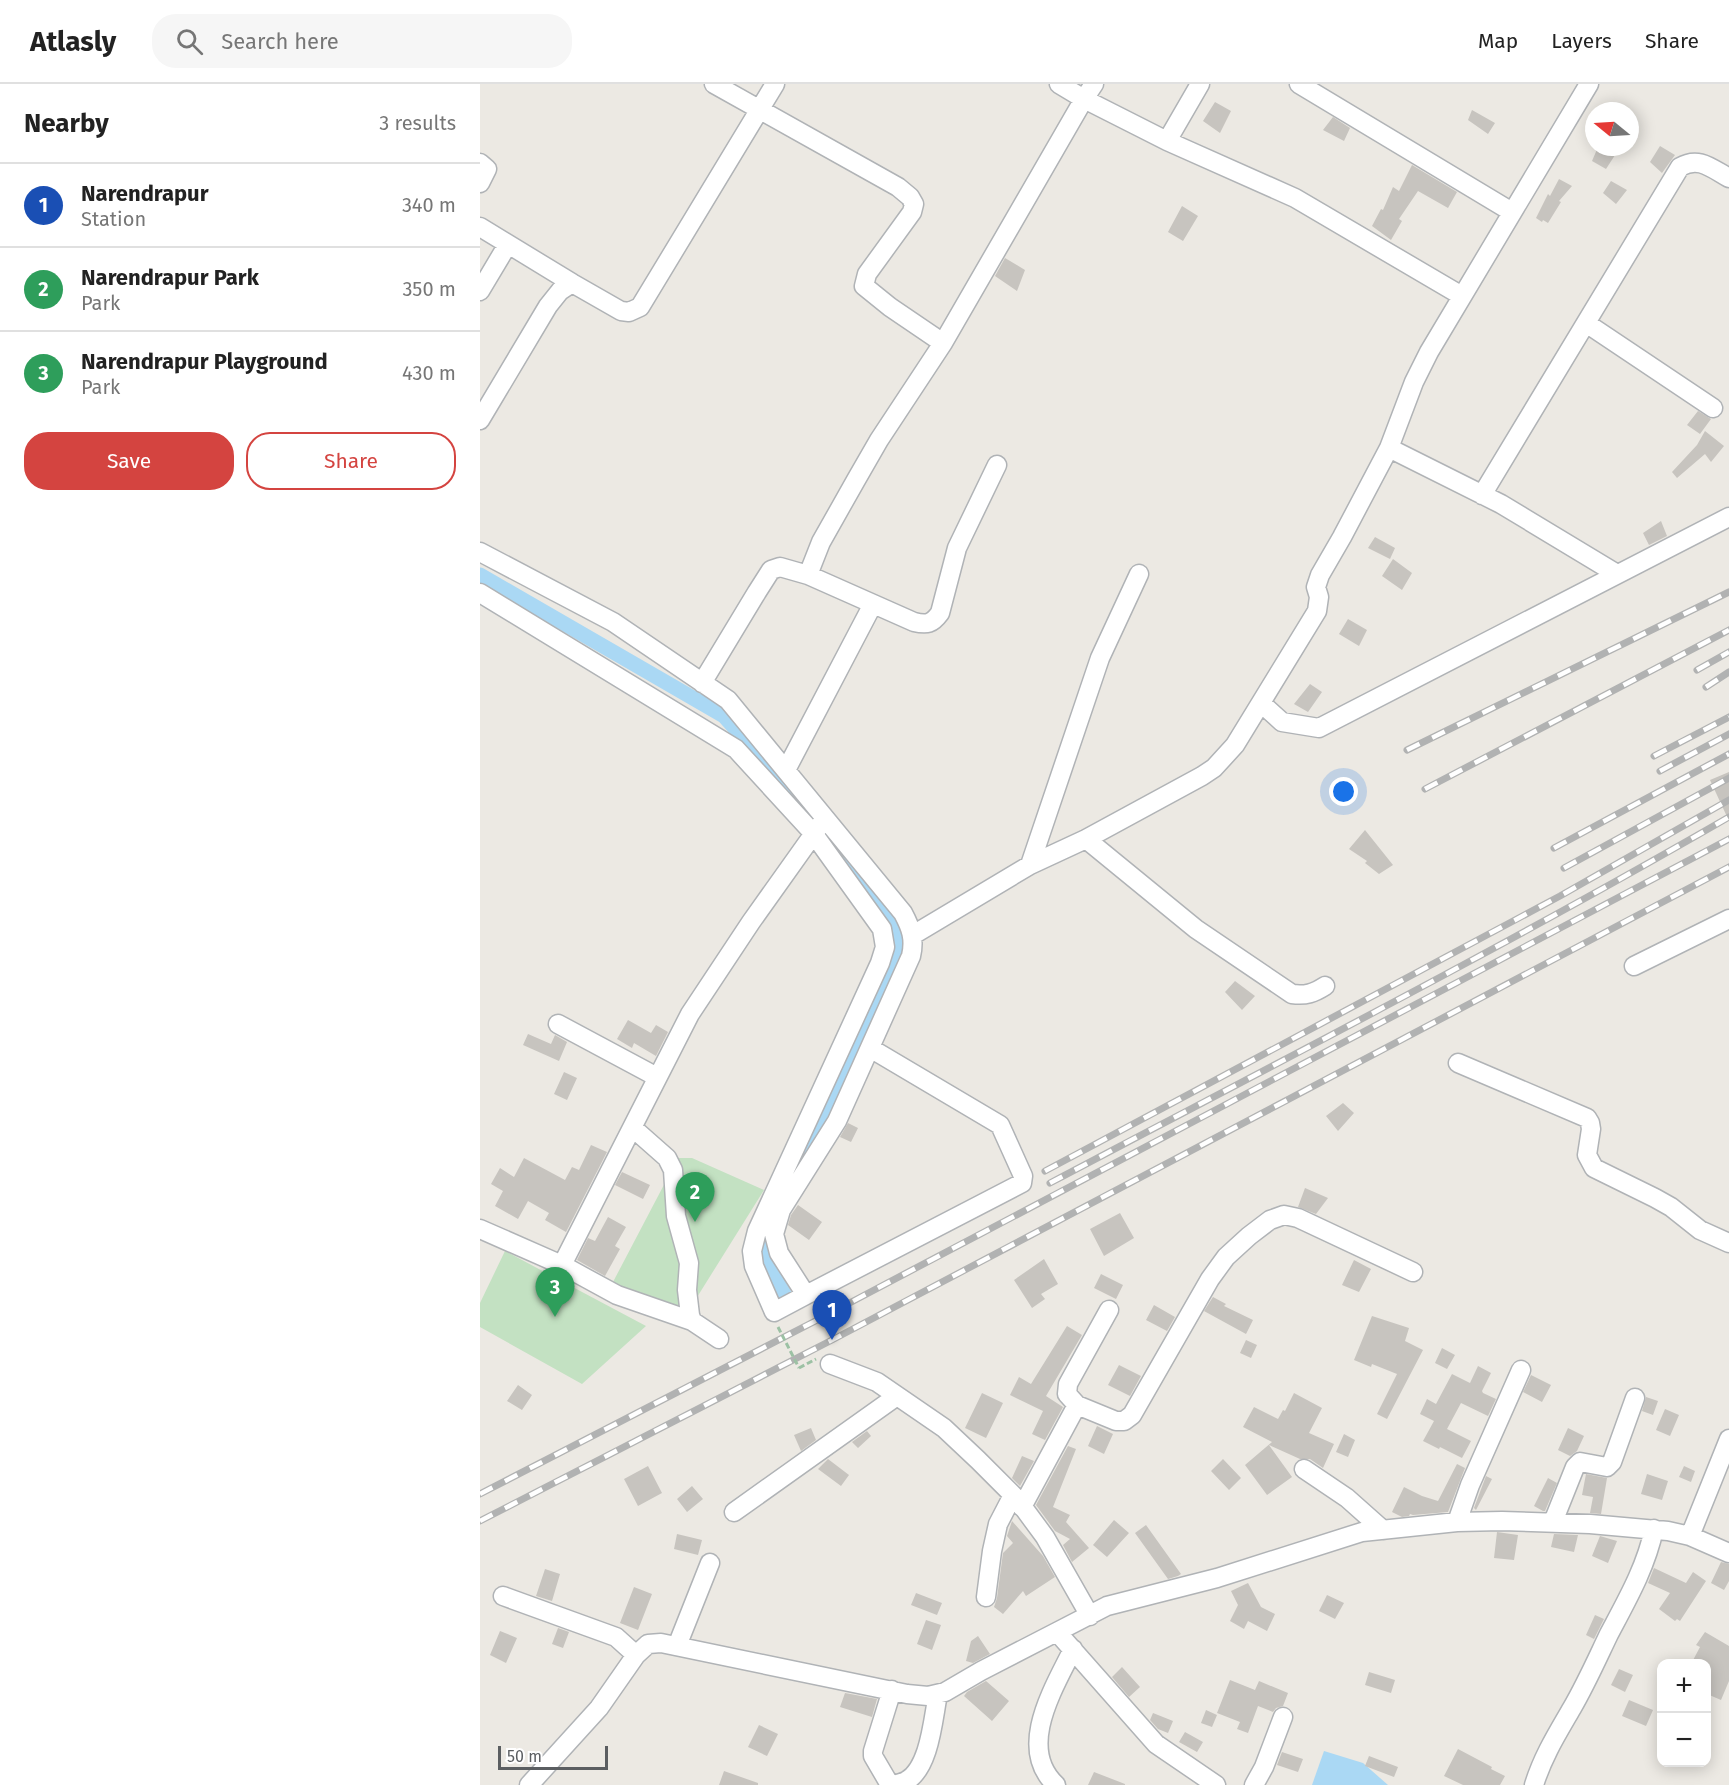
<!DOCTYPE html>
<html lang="en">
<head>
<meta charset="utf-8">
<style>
	:root { --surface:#fff; --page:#f6f6f6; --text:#222; --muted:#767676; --line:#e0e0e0; --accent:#d44440 }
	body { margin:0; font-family:"Fira Sans",sans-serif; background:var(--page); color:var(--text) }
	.controls { position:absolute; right:18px; bottom:18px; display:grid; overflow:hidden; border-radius:12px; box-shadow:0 3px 15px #0003 }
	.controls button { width:54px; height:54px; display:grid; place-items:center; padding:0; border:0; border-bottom:2px solid var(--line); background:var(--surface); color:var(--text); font:30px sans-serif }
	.compass { position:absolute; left:1105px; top:18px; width:54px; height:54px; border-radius:50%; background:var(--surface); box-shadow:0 3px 15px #0003; rotate:288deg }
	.scale { position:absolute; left:18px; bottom:15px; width:110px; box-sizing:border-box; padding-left:6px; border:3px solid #5b5e61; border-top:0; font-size:16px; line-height:21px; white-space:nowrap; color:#5b5e61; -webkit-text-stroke:4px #fff; paint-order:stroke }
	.you { position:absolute; left:864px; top:708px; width:21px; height:21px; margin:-15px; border:4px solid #fff; border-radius:50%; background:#1a73e8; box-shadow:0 0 0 9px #1a73e833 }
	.badge { display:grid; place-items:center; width:39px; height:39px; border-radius:50%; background:var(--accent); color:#fff; font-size:20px; font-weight:700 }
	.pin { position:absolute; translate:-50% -50px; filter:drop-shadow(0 2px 3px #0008) }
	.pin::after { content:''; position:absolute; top:32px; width:21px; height:18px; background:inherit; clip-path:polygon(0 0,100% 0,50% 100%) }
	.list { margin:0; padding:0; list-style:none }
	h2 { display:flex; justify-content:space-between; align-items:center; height:78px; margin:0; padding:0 24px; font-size:26px }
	h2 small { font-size:20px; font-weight:400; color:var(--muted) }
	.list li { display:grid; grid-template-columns:39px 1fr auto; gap:18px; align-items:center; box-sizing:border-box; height:84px; padding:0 24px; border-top:2px solid var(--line) }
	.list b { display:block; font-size:22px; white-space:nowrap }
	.list p { margin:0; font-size:20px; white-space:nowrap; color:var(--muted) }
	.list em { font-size:20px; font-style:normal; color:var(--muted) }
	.actions { display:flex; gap:12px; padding:18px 24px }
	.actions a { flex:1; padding:14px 0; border:2px solid var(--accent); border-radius:24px; text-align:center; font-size:21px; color:var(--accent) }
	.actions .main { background:var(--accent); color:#fff }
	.icon { flex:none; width:33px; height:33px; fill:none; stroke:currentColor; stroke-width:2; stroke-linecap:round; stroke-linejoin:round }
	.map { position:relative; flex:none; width:1249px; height:1701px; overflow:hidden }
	header { display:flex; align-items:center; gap:36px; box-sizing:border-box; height:84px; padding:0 30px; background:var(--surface); border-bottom:2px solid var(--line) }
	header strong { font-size:28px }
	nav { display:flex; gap:33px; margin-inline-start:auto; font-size:21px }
	.search { width:420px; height:54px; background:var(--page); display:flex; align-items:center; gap:15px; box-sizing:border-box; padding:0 21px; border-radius:24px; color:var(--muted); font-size:22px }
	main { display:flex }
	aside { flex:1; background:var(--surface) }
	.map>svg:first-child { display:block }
	.green { fill:#c3e1c2 }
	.water { fill:#aad8f4 }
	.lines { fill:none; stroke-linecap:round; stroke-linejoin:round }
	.canal { stroke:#aad8f4; stroke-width:15 }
	.building { fill:#c7c4bf }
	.minor-casing { stroke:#b0b3b6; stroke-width:21 }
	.path { stroke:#9cc1a4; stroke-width:3; stroke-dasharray:6 3; stroke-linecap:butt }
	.minor { stroke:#fff; stroke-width:18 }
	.rail-casing { stroke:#b1b2b2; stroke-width:7 }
	.rail { stroke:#fff; stroke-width:4.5; stroke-dasharray:14; stroke-linecap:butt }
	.path-bridge { stroke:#9cc1a4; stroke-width:3; stroke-dasharray:6 3; stroke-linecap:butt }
</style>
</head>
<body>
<header>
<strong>Atlasly</strong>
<div class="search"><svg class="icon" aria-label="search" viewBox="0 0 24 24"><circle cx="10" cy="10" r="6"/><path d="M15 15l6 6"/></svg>Search here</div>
<nav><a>Map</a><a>Layers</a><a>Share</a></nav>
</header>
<main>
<aside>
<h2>Nearby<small>3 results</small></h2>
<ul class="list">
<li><span class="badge" style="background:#1a4fb4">1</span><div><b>Narendrapur</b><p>Station</p></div><em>340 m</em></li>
<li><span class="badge" style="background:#2e9e5b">2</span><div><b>Narendrapur Park</b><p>Park</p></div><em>350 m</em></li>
<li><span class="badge" style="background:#2e9e5b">3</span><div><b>Narendrapur Playground</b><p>Park</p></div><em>430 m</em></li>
</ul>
<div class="actions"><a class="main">Save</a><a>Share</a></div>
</aside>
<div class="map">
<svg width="1249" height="1701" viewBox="0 0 1249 1701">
	<rect width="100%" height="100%" fill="#ece9e3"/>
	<path class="green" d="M 198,1074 L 212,1074 L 284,1106 L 209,1226 L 155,1211 L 133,1198 Z
		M 25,1167 L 166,1242 L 102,1300 L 0,1243 L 0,1219 Z"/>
	<path class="water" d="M 844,1667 L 883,1679 L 908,1701 L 832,1701 Z"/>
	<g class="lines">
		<path class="canal" d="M 0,491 L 244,632 L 322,719
			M 314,1085 L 348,1023 L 419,856 L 418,840 L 353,756
			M 290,1134 C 277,1166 295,1191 309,1220"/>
	</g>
	<path class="building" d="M 735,18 L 751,27 L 740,49 L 723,37 Z
		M 992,26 L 1015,39 L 1008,50 L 988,36 Z
		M 853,33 L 870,44 L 864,57 L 843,46 Z
		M 1180,62 L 1195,71 L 1182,89 L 1170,78 Z
		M 1118,63 L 1129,63 L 1137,68 L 1126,85 L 1112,77 Z
		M 932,81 L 977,108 L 968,124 L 938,107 L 919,135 L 922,137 L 911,156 L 892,142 L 901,125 L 903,126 L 913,103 L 919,107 Z
		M 1079,95 L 1092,102 L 1079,117 L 1081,118 L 1068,139 L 1063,136 L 1062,138 L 1056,134 L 1068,110 L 1070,112 Z
		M 1131,97 L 1147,106 L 1136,120 L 1123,109 Z
		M 702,122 L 718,132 L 703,157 L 688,148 Z
		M 525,174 L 545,186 L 537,207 L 515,192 Z
		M 1218,327 L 1231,335 L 1220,350 L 1207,341 Z
		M 1225,347 L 1244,362 L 1231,378 L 1225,370 L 1197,394 L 1192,388 L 1217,361 Z
		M 1181,437 L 1187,452 L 1169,461 L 1163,449 Z
		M 895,453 L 915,464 L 910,475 L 888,464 Z
		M 913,475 L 932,489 L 922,506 L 902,492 Z
		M 868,535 L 887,546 L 879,562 L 859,550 Z
		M 830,600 L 842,608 L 828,628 L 814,620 Z
		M 1249,688 L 1249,737 L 1230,696 Z
		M 885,746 L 913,781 L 899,790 L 885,779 L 887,777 L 869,765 Z
		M 755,897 L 775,912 L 762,926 L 745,908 Z
		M 148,936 L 171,949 L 176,941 L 188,948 L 176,972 L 154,959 L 152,964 L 137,955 Z
		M 48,950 L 71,960 L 75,951 L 87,958 L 79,977 L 43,961 Z
		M 84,988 L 97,994 L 87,1016 L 74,1010 Z
		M 863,1019 L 874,1029 L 858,1047 L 846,1032 Z
		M 368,1039 L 378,1044 L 371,1058 L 360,1053 Z
		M 111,1061 L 127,1068 L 86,1148 L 65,1136 L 69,1129 L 48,1117 L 38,1135 L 15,1122 L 23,1107 L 11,1100 L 20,1084 L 34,1093 L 44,1074 L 85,1096 L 92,1083 L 99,1086 Z
		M 142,1088 L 170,1101 L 163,1115 L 135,1101 Z
		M 825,1104 L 848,1114 L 836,1130 L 818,1123 Z
		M 318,1121 L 342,1138 L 329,1156 L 308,1141 L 311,1131 Z
		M 640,1129 L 654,1154 L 624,1172 L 610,1145 Z
		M 128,1133 L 146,1143 L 135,1162 L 140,1165 L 125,1192 L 97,1176 L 108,1154 L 115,1157 Z
		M 564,1175 L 578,1200 L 561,1210 L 565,1215 L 552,1224 L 534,1196 Z
		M 874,1176 L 891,1185 L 879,1208 L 862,1201 Z
		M 621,1190 L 643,1201 L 636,1215 L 614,1204 Z
		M 733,1213 L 746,1220 L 744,1222 L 773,1236 L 766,1250 L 724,1227 Z
		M 674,1221 L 695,1233 L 687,1247 L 666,1236 Z
		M 892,1232 L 929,1244 L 925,1257 L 943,1266 L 907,1335 L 897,1330 L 917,1290 L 892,1280 L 891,1283 L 874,1276 Z
		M 587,1242 L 602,1251 L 566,1312 L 583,1323 L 565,1356 L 552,1350 L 563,1327 L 530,1311 L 539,1293 L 551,1300 Z
		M 766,1256 L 777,1261 L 771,1274 L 760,1269 Z
		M 962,1264 L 975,1271 L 967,1285 L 955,1279 Z
		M 639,1281 L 661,1292 L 650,1312 L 628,1301 Z
		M 998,1282 L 1011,1289 L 1002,1307 L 1003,1309 L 1016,1315 L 1008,1332 L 981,1319 L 967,1345 L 991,1357 L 982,1374 L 960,1363 L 959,1365 L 943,1357 L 954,1337 L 940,1330 L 947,1315 L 956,1320 L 972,1290 L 990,1299 Z
		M 1051,1291 L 1071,1301 L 1062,1318 L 1043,1308 Z
		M 38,1301 L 52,1311 L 42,1326 L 27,1317 Z
		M 502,1309 L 523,1319 L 506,1354 L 485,1344 Z
		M 814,1309 L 842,1324 L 829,1349 L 854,1360 L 843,1384 L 830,1375 L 820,1375 L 789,1361 L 812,1393 L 787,1411 L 765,1381 L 792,1358 L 763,1343 L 774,1323 L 798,1335 L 803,1326 L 805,1327 Z
		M 1166,1313 L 1178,1317 L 1173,1331 L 1162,1327 Z
		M 1185,1325 L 1199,1331 L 1190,1352 L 1176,1346 Z
		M 617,1342 L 633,1350 L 624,1370 L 608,1362 Z
		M 331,1344 L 336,1356 L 321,1367 L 314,1351 Z
		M 1088,1344 L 1104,1352 L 1097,1367 L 1090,1372 L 1078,1366 Z
		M 387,1347 L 391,1352 L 378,1364 L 372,1358 Z
		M 864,1350 L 875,1356 L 868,1373 L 856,1368 Z
		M 588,1362 L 596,1365 L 573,1423 L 590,1431 L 586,1438 L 609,1464 L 592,1478 L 583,1461 L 590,1455 L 575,1447 L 556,1421 Z
		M 542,1372 L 554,1377 L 540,1402 L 532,1394 Z
		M 348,1375 L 369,1391 L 361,1402 L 338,1385 Z
		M 743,1375 L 761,1394 L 749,1406 L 731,1387 Z
		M 977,1380 L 985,1384 L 968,1428 L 933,1431 L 930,1430 L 929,1432 L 922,1433 L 912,1428 L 924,1403 L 942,1412 L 958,1417 Z
		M 168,1382 L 182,1409 L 158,1422 L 144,1395 Z
		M 1204,1382 L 1215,1387 L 1211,1398 L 1199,1393 Z
		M 1106,1390 L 1127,1394 L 1121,1430 L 1110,1429 L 1113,1413 L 1102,1411 Z
		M 1167,1390 L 1188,1397 L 1182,1416 L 1161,1410 Z
		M 1006,1392 L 1012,1395 L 996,1426 L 994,1424 Z
		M 1068,1394 L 1077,1399 L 1065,1427 L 1063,1427 L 1054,1422 Z
		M 212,1402 L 223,1415 L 207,1428 L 197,1415 Z
		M 634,1436 L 649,1449 L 627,1473 L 613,1461 Z
		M 532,1437 L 563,1472 L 575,1493 L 546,1512 L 543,1507 L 523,1530 L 514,1523 L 517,1514 L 523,1469 L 533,1459 L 527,1452 Z
		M 666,1441 L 701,1490 L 698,1492 L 688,1495 L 655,1449 Z
		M 1017,1448 L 1038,1451 L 1034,1476 L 1014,1474 Z
		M 197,1450 L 222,1456 L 218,1471 L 194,1465 Z
		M 1074,1450 L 1098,1451 L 1094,1468 L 1071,1463 Z
		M 1120,1452 L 1137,1457 L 1128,1479 L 1112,1472 Z
		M 1241,1478 L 1249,1480 L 1249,1497 L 1244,1506 L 1231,1499 Z
		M 1174,1484 L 1206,1499 L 1213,1488 L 1226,1497 L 1200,1537 L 1197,1535 L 1195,1537 L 1179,1525 L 1190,1509 L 1168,1499 Z
		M 65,1485 L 80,1490 L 72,1517 L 56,1512 Z
		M 768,1499 L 781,1523 L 795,1530 L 787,1547 L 768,1537 L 764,1545 L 750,1537 L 758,1521 L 751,1507 Z
		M 154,1503 L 172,1510 L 158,1546 L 140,1539 Z
		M 436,1509 L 462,1519 L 457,1531 L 431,1521 Z
		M 847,1511 L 864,1519 L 855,1535 L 839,1527 Z
		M 1115,1531 L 1124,1535 L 1114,1555 L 1106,1551 Z
		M 446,1536 L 461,1541 L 452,1566 L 437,1560 Z
		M 78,1544 L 89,1548 L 83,1564 L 72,1560 Z
		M 20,1547 L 37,1554 L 26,1579 L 10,1571 Z
		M 1225,1548 L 1249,1562 L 1249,1597 L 1241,1616 L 1227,1610 L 1227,1580 L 1211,1580 L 1220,1563 L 1216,1561 Z
		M 498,1552 L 510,1570 L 493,1579 L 486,1577 L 491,1557 Z
		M 642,1583 L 660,1603 L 649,1613 L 632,1593 Z
		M 1139,1585 L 1153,1591 L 1145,1608 L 1131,1601 Z
		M 889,1588 L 915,1596 L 911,1609 L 885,1601 Z
		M 750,1596 L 775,1606 L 779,1597 L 808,1609 L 803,1622 L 796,1624 L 793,1628 L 778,1622 L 768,1649 L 757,1645 L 760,1638 L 737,1629 Z
		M 506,1597 L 529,1617 L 512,1637 L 484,1612 L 487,1608 Z
		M 365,1609 L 397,1615 L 392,1633 L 360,1623 Z
		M 1149,1616 L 1173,1626 L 1166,1642 L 1142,1632 Z
		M 726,1626 L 737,1631 L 732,1643 L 721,1639 Z
		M 673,1629 L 693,1637 L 688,1649 L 678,1645 L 670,1636 Z
		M 279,1641 L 298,1650 L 287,1672 L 268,1663 Z
		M 705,1648 L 723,1658 L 717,1668 L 699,1658 Z
		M 978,1665 L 1012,1683 L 1011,1685 L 1025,1692 L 1020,1701 L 983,1701 L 964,1692 Z
		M 802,1668 L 823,1675 L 818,1688 L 797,1681 Z
		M 889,1672 L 918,1683 L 914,1693 L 885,1682 Z
		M 244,1687 L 278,1699 L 278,1701 L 239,1701 Z
		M 614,1688 L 645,1700 L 645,1701 L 608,1701 Z"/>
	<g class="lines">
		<g class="minor-casing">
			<path id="minor" d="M 234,0 L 418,103 L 430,113 L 434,120 L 432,128 L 387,190 L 384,202 L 410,223 L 463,259
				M 614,0 L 604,15 L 687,57 L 815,114 L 982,212
				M 819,0 L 1032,128
				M 687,57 L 720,0
				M 0,79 L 7,85 L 0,99
				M 0,143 L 92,199
				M 0,207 L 28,160
				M 1106,239 L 1233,324
				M 0,336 L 68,222 L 80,207 L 92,199 L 141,227 L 149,228 L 160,223 L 295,0
				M 909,364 L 1021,420 L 1137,490
				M 1002,411 L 1200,83 C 1219,72 1231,84 1249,94
				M 0,468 L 133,538 L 248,616 L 423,829 C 431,844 435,855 431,872 L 357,1037 L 301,1126 L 294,1150 L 299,1169 L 326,1211 L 542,1099 L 543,1092 L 520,1041 L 390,964
				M 328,491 L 341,458 L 376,396 L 399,356 L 463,259 L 604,15 L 579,0
				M 0,509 L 256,665 L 333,749 L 402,845 L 405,863 L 400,879 L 277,1147 L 272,1167 L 274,1182 L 294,1228 L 326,1211
				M 222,599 L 277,508 L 291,486 L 300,483 L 328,491 L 434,538 C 447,541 452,540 460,529 L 477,464 L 517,381
				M 781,619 L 802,638 L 839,644 L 1249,433
				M 306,686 L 393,520
				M 606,755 L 716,845 L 812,910 C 826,912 834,909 845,902
				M 550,781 L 620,574 L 659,490
				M 433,851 L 550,781 L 606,755 L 722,692 L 734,684 L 755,661 L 837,527 L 839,513 L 836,503 L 840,491 L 862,453 L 909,364 L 934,298 L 949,268 L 1109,0
				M 1154,882 L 1249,835
				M 78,940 L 177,993
				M 978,979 L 1107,1034 L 1110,1039 L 1111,1045 L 1107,1071 L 1114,1084 L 1175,1114 L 1191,1123 L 1220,1146 L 1249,1159
				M 153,1044 L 187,1074 L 193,1086 L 196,1132 L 209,1179 L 207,1206 L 210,1231 L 212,1237
				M 0,1145 L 82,1181 L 137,1211 L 212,1237 L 239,1255
				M 82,1181 L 210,930 L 271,838 L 340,741
				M 350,1280 L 397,1298 L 464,1344 L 498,1376 L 537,1415 L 565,1453 L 610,1532
				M 597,1321 L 587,1310 L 588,1300 L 629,1226
				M 824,1385 L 867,1414 L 903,1446
				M 542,1423 L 597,1321 L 636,1337 L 644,1337 L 652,1331 L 730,1195 L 746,1173 L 769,1152 L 790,1136 L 804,1131 L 818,1134 L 933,1188
				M 254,1428 L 417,1312
				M 977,1438 L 990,1401 L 1041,1286
				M 1073,1438 L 1095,1383 L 1100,1378 L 1127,1383 L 1132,1378 L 1155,1314
				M 1210,1452 L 1249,1355
				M 23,1512 L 136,1553 L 156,1571
				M 506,1513 L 512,1467 L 518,1440 L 533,1411
				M 577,1548 L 676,1660 L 736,1701
				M 197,1562 L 230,1479
				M 49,1701 L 119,1624 L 156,1571 L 168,1560 L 181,1559 L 427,1610 L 448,1612 L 465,1608 L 501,1587 L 627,1522 L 737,1494 L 882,1448 L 977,1438 L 1022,1437 L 1110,1440 L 1188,1447 L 1210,1452 L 1249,1469
				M 410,1701 L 393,1672 L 393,1667 L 412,1606
				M 413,1701 C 417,1700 422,1699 426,1697 C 450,1684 453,1634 458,1610
				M 576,1701 C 536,1664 574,1604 593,1565
				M 774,1701 L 784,1683 L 803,1633
				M 1054,1701 C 1063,1672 1077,1650 1092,1624 C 1106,1600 1117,1575 1129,1550 C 1147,1516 1166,1483 1174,1445"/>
		</g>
		<path class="path" d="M 319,1284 L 336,1275"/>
		<use href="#minor" class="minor"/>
		<g class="rail-casing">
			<path id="rail" d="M 1217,586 L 1249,568
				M 1226,603 L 1249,588
				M 927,666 L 1249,508
				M 1174,672 L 1249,633
				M 1180,687 L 1249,650
				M 945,705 L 1249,546
				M 1074,764 L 1249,670
				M 1084,784 L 1249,694
				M 565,1087 L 1080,812 L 1249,716
				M 570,1099 C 797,979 1026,862 1249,733
				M 0,1410 L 343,1233 L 1249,755
				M 0,1437 L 352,1256 L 1249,783"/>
		</g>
		<use href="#rail" class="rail"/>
		<path class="path-bridge" d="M 298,1243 L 319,1284"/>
	</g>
</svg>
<div class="controls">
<button>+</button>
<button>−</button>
</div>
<svg class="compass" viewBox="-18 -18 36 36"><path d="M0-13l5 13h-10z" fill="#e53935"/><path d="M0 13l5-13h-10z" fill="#767676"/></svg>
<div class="scale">50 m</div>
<div class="you"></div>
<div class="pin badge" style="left:352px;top:1256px;background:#1a4fb4">1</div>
<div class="pin badge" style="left:215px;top:1138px;background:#2e9e5b">2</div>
<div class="pin badge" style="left:75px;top:1233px;background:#2e9e5b">3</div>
</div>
</main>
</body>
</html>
